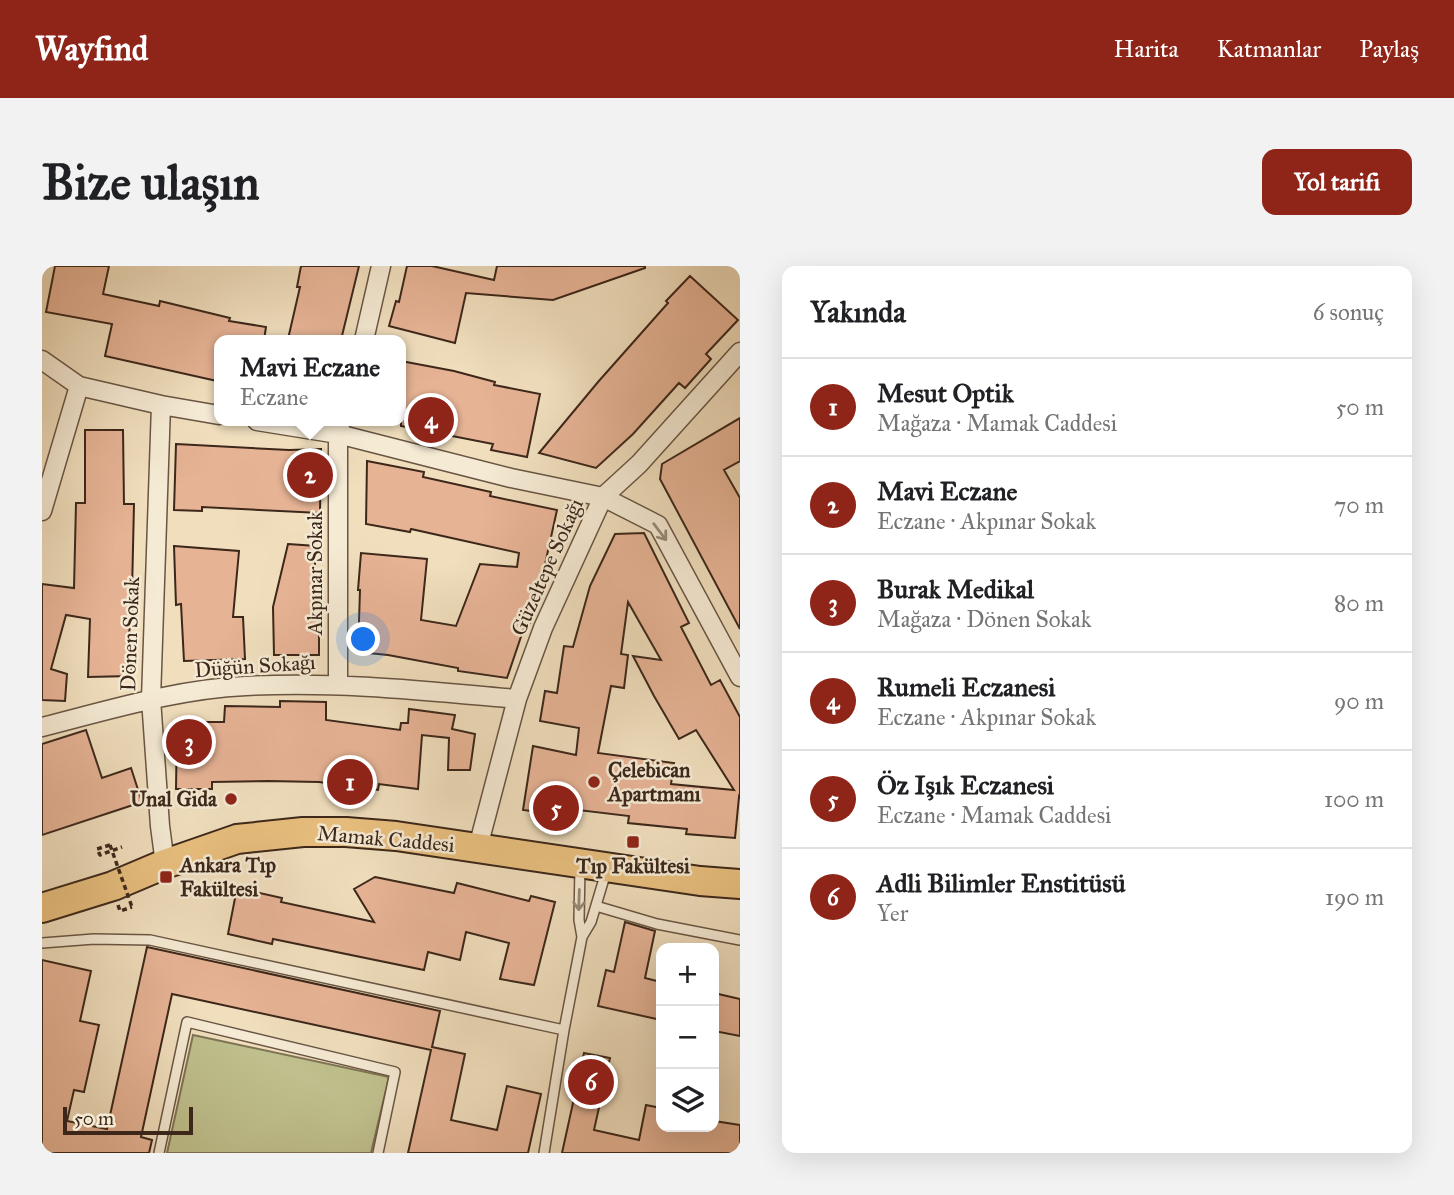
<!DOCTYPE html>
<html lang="tr">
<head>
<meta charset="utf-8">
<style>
	:root { --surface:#fff; --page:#f2f2f2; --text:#202124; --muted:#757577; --line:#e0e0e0; --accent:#8f2418 }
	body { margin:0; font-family:"IM FELL Great Primer",serif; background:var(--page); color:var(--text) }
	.controls { position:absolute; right:21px; bottom:21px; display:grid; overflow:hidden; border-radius:14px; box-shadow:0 7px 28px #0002 }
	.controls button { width:63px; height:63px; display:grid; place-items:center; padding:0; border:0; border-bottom:2px solid var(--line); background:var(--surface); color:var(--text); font:35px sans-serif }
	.scale { position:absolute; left:21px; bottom:18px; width:130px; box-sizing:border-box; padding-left:7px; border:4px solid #3c271a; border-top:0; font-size:19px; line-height:24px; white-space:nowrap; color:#3c271a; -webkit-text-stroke:5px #f5ead4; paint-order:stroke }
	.you { position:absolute; left:322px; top:374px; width:24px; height:24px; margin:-18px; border:5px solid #fff; border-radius:50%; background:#1a73e8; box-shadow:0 0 0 10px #1a73e833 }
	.badge { display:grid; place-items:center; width:46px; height:46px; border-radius:50%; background:var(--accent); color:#fff; font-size:23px; font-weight:700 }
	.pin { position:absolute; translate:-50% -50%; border:4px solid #fff; box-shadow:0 2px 7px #0006 }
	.popup { position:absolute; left:172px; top:69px; width:192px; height:91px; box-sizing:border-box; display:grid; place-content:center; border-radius:14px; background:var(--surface); filter:drop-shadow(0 2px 5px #0005); font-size:23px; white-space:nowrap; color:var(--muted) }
	.popup b { font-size:26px; color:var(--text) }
	.popup::after { content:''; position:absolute; left:50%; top:100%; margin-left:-14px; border:14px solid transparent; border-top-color:var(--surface) }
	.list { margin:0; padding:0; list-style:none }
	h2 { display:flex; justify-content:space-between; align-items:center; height:91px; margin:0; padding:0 28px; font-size:30px }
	h2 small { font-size:23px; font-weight:400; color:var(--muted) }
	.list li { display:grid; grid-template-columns:46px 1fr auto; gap:21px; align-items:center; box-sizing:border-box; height:98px; padding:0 28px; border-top:2px solid var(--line) }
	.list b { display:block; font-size:26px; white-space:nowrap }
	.list p { margin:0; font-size:23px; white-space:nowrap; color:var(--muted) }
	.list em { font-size:23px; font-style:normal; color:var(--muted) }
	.icon { flex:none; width:38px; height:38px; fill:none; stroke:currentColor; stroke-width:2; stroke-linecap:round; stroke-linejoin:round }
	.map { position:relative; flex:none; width:698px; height:887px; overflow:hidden; border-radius:14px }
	header { display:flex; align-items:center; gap:42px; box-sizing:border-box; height:98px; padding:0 35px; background:var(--accent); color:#fff }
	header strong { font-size:33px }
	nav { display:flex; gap:38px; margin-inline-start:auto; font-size:24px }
	.intro { display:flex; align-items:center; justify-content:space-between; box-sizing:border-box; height:168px; padding:0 42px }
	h1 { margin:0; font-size:49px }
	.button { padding:18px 32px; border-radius:14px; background:var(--accent); color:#fff; font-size:24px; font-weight:700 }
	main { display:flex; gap:42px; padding:0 42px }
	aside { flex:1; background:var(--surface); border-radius:14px; box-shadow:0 7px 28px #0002 }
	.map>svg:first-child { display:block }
	.green { fill:#bfc08d; stroke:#7e7454; stroke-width:2 }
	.building { fill:#e6b395; stroke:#3c271a; stroke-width:2; fill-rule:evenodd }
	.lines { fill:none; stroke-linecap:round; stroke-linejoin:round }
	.service-casing { stroke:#695543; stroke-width:12 }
	.minor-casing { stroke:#695543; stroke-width:21 }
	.primary-casing { stroke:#3c271a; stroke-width:32 }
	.path { stroke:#3c271a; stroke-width:3.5; stroke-dasharray:5 3.5; stroke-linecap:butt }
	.service { stroke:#f5ead4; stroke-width:9 }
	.minor { stroke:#f5ead4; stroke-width:18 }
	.primary { stroke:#e8bf7e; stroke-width:28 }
	.path-bridge { stroke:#3c271a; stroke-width:3.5; stroke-dasharray:5 3.5; stroke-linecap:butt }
	.oneway { stroke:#988877 }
	.poi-dot { fill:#8f2418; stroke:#f5ead4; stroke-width:2.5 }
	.labels { text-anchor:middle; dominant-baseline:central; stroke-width:5; stroke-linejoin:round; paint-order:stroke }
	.street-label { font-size:21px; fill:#3c271a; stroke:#f5ead4 }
	.poi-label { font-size:21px; font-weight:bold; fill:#3c271a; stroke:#f5ead4; text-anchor:start }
</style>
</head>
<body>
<header>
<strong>Wayfind</strong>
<nav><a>Harita</a><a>Katmanlar</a><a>Paylaş</a></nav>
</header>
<div class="intro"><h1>Bize ulaşın</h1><a class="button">Yol tarifi</a></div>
<main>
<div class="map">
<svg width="698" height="887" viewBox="0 0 698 887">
	<rect width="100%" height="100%" fill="#f0debd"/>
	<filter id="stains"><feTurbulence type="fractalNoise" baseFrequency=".00286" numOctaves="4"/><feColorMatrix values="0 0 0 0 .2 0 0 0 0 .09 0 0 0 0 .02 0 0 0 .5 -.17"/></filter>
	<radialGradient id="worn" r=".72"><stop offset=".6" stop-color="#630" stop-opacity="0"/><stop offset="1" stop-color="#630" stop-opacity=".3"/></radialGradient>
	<path class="green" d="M 151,769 L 347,811 L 329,887 L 125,887 Z"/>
	<path class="building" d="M 13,0 L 67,0 L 61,28 L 117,40 L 118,35 L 188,52 L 187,55 L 224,61 L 222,74 L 177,74 L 175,115 L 63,90 L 70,58 L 4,46 Z
		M 259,0 L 317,0 L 299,74 L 246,73 L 258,21 L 255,21 Z
		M 365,0 L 390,0 L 452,14 L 455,0 L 603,0 L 603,2 L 511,34 L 424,27 L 413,77 L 347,60 L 354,35 L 357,36 Z
		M 648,10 L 696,54 L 664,88 L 669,93 L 643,122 L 637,117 L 591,168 L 554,202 L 497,187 L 556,116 L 626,37 L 624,35 Z
		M 359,95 L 412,105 L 453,116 L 452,119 L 498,128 L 485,191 L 449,184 L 451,178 L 359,160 Z
		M 698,152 L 698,195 L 682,204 L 698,232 L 698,363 L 618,213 L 620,198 Z
		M 43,164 L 81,164 L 82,238 L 92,238 L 90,326 L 92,327 L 86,376 L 89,376 L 89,410 L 46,411 L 48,353 L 24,349 L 9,403 L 25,408 L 23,435 L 0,434 L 0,318 L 32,322 L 34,237 L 43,237 Z
		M 134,178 L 247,184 L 279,183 L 278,247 L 160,241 L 160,245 L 132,244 Z
		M 325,195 L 382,206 L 381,211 L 449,226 L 448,230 L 515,244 L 500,312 L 504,313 L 488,357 L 484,356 L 465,412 L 416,405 L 416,402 L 346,389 L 316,386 L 318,324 L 316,324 L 319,287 L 385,293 L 379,354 L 414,360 L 438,298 L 475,301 L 477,287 L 369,263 L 368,266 L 324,258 Z
		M 602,267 L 647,357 L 639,361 L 669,419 L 678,414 L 698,451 L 698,533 L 697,531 L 693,572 L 644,568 L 645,563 L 586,557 L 587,550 L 520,542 L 519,549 L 481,544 L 491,480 L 534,489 L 537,462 L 498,455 L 503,425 L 515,427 L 522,380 L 531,381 L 548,320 L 573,268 ZM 586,336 L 619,394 L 591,390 L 612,430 L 637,473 L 654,464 L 692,524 L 629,518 L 632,497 L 556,487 L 569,420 L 582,422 L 586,389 L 579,388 Z
		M 246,278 L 274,280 L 270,349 L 277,349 L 277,389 L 232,389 L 231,341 Z
		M 132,280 L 197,285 L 191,351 L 201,351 L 203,393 L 142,395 L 139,338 L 134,339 Z
		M 238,435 L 284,436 L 284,454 L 358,464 L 359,457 L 366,457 L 367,443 L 413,449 L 410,463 L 433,468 L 428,504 L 406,504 L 407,472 L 380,469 L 376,523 L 337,518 L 336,524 L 277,516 L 226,515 L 170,516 L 170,523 L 134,523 L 135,456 L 182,456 L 183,440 L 238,441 Z
		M 44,464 L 60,512 L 89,502 L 100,536 L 0,569 L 0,478 Z
		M 333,611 L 412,627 L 415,617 L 487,635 L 489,630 L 513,636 L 492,719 L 458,713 L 467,677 L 424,666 L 418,694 L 386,686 L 382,704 L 231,673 L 230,678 L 186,668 L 195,622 L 240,632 L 239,636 L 332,656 L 312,623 Z
		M 583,656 L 613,665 L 603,712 L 619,716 L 619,754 L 556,740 L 564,704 L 572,706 Z
		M 105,681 L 398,745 L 390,781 L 423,788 L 409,854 L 455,864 L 465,820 L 499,828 L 486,887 L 366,887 L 389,784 L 130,728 L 99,871 L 110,874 L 107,887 L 0,887 L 0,694 L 49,705 L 38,755 L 57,759 L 42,826 L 32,824 L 25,855 L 65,863 Z
		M 672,727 L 698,733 L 698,770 L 672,765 Z
		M 542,787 L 568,792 L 552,864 L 597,874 L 604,839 L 619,842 L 619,861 L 672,861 L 672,855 L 698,859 L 698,887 L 520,887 Z"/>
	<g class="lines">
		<g class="service-casing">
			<path id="service" d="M 538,600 L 537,654 L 540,671
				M 554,640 L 615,658 L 698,674
				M 0,677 L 52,673 L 108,674 L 522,764
				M 117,887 L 145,756 L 353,806 L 336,887
				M 502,887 L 522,764 L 540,671 L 549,656 L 564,606"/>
		</g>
		<g class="minor-casing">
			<path id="minor" d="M 322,74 L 339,0
				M 0,94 L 37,120 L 119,139 L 177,149
				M 119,139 L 109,433 L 118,560 L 123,598
				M 215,155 L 296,168 L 469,212 L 561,231 L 616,259 L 698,411
				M 0,245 L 37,120
				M 296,418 L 296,168 L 299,155
				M 0,461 C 67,444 135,423 204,420 C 295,415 385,425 475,433
				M 436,581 L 475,433 L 501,362 L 561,231 L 597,198 L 698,86"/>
		</g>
		<g class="primary-casing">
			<path id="primary" d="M 0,642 L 71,620 L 123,598 L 195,573 L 261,566 L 304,566 L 354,570 L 658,615 L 698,618"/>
		</g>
		<path class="path" d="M 68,579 L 55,583 L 58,589 L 80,581
			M 76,639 L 78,645 L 90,641"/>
		<use href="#service" class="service"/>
		<use href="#minor" class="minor"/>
		<use href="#primary" class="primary"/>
		<path class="path-bridge" d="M 68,579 L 90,641"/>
	</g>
	<defs><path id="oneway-shaft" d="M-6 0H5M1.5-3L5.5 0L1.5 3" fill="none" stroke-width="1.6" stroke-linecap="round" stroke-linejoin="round" transform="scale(1.75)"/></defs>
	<g class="oneway">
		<use href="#oneway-shaft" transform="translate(618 266) rotate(53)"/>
		<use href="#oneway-shaft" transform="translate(537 634) rotate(92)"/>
	</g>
	<g class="poi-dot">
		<circle cx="552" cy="516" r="7"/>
		<circle cx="189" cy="533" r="7"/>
		<rect x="584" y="569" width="14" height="14" rx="3.5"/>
		<rect x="117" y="604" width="14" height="14" rx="3.5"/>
	</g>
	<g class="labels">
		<g class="street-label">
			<text transform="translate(505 301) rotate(-66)">Güzeltepe Sokağı</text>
			<text transform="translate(273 307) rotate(-90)">Akpınar Sokak</text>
			<text transform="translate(88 368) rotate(-88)">Dönen Sokak</text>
			<text transform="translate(213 400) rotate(-4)">Düğün Sokağı</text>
			<text transform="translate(344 573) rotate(5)">Mamak Caddesi</text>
		</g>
		<g class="poi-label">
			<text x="566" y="504">Çelebican<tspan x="566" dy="24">Apartmanı</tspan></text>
			<text x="175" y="533" text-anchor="end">Unal Gida</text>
			<text x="138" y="599">Ankara Tıp<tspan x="138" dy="24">Fakültesi</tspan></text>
			<text x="591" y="600" text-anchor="middle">Tıp Fakültesi</text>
		</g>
	</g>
	<rect width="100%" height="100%" filter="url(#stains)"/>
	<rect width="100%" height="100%" fill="url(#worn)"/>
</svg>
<div class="controls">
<button>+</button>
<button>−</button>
<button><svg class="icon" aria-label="layers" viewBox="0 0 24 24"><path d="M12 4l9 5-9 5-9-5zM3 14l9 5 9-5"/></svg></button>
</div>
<div class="scale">50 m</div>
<div class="you"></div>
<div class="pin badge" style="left:308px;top:516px">1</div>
<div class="pin badge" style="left:268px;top:209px">2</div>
<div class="popup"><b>Mavi Eczane</b>Eczane</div>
<div class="pin badge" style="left:147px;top:476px">3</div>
<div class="pin badge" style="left:389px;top:154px">4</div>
<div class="pin badge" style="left:514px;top:542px">5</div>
<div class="pin badge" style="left:549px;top:816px">6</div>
</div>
<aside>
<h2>Yakında<small>6 sonuç</small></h2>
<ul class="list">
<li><span class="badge">1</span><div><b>Mesut Optik</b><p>Mağaza · Mamak Caddesi</p></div><em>50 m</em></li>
<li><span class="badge">2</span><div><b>Mavi Eczane</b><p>Eczane · Akpınar Sokak</p></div><em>70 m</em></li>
<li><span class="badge">3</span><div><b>Burak Medikal</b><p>Mağaza · Dönen Sokak</p></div><em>80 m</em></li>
<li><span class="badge">4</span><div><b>Rumeli Eczanesi</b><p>Eczane · Akpınar Sokak</p></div><em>90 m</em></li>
<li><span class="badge">5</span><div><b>Öz Işık Eczanesi</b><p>Eczane · Mamak Caddesi</p></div><em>100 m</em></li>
<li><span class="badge">6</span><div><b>Adli Bilimler Enstitüsü</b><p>Yer</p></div><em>190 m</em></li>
</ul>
</aside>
</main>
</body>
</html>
